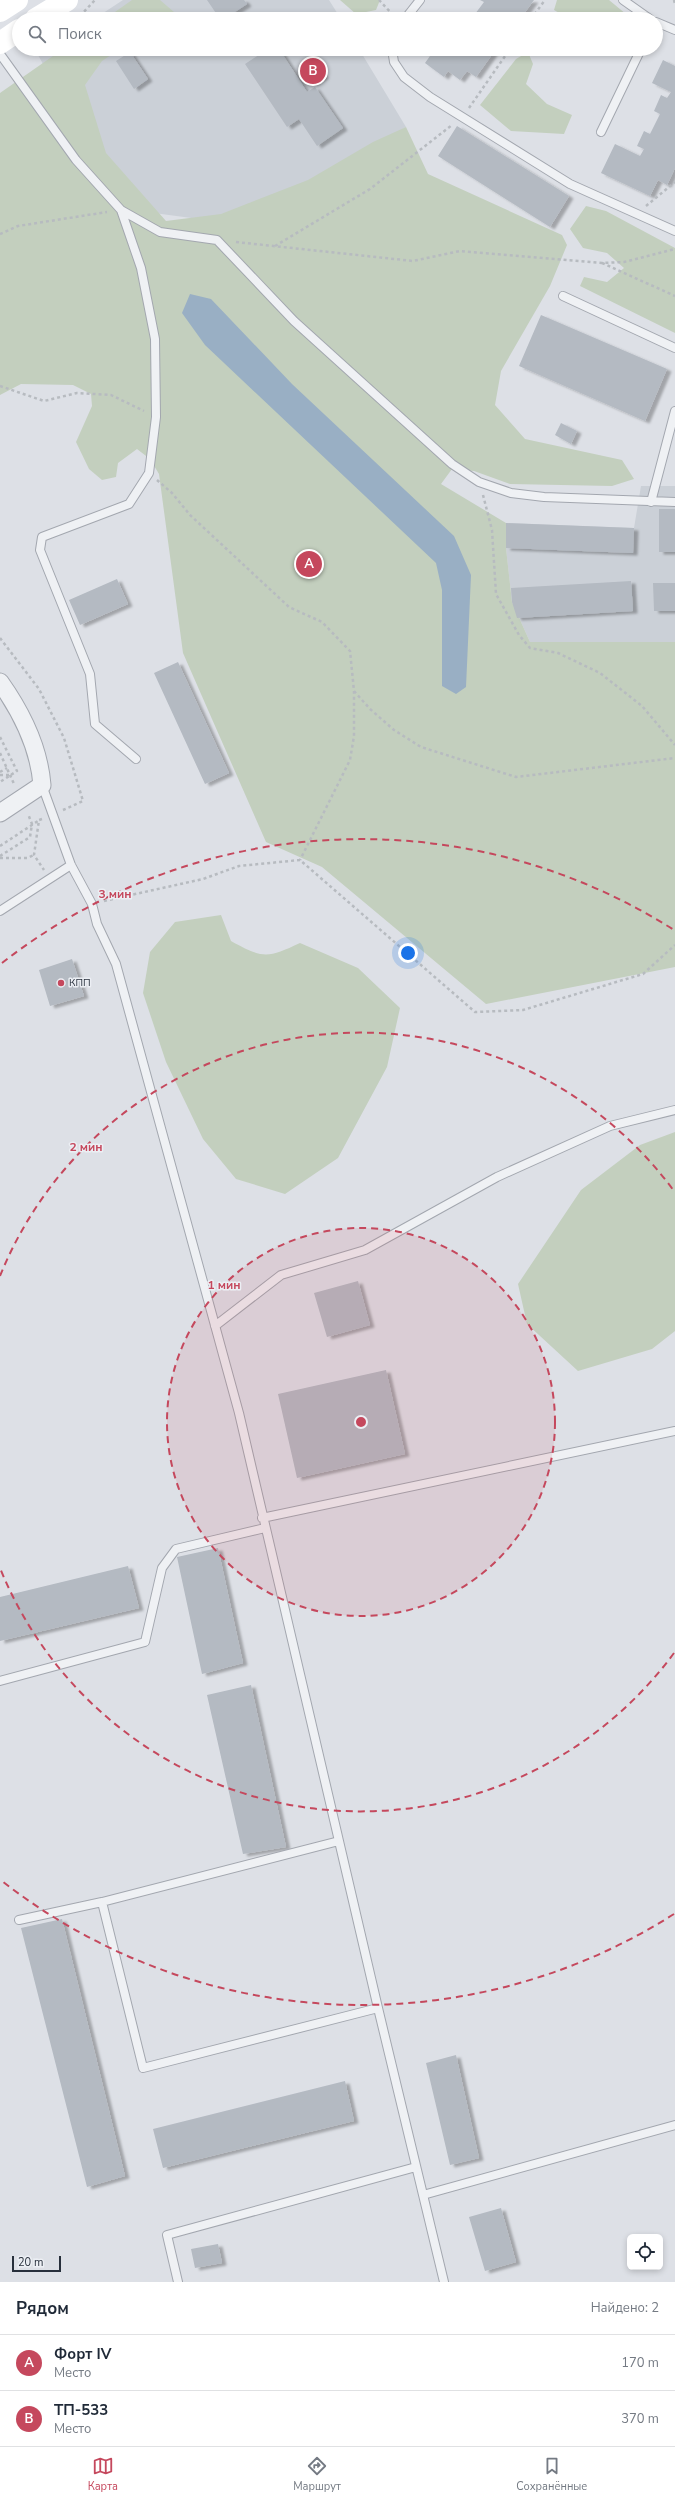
<!DOCTYPE html>
<html lang="ru">
<head>
<meta charset="utf-8">
<style>
	:root { --surface:#fff; --page:#f6f6f7; --text:#1f2937; --muted:#747a83; --line:#e0e1e3; --accent:#c5485d }
	body { margin:0; font-family:"Nunito Sans",sans-serif; background:var(--page); color:var(--text) }
	.controls { position:absolute; right:12px; bottom:12px; display:grid; overflow:hidden; border-radius:6px; box-shadow:0 2px 6px #0003 }
	.controls button { width:36px; height:36px; display:grid; place-items:center; padding:0; border:0; border-bottom:1px solid var(--line); background:var(--surface); color:var(--text); font:20px sans-serif }
	.scale { position:absolute; left:12px; bottom:10px; width:49px; box-sizing:border-box; padding-left:4px; border:2px solid #272f3b; border-top:0; font-size:11px; line-height:14px; white-space:nowrap; color:#272f3b; -webkit-text-stroke:3px #eceff4; paint-order:stroke }
	.you { position:absolute; left:408px; top:953px; width:14px; height:14px; margin:-10px; border:3px solid #fff; border-radius:50%; background:#1a73e8; box-shadow:0 0 0 6px #1a73e833 }
	.badge { display:grid; place-items:center; width:26px; height:26px; border-radius:50%; background:var(--accent); color:#fff; font-size:13px; font-weight:700 }
	.pin { position:absolute; translate:-50% -50%; border:2px solid #fff; box-shadow:0 1px 4px #0006 }
	.list { margin:0; padding:0; list-style:none }
	h2 { display:flex; justify-content:space-between; align-items:center; height:52px; margin:0; padding:0 16px; font-size:17px }
	h2 small { font-size:13px; font-weight:400; color:var(--muted) }
	.list li { display:grid; grid-template-columns:26px 1fr auto; gap:12px; align-items:center; box-sizing:border-box; height:56px; padding:0 16px; border-top:1px solid var(--line) }
	.list b { display:block; font-size:15px; white-space:nowrap }
	.list p { margin:0; font-size:13px; white-space:nowrap; color:var(--muted) }
	.list em { font-size:13px; font-style:normal; color:var(--muted) }
	.icon { flex:none; width:22px; height:22px; fill:none; stroke:currentColor; stroke-width:2; stroke-linecap:round; stroke-linejoin:round }
	.map { position:relative; flex:none; width:675px; height:2282px; overflow:hidden }
	.search { position:absolute; background:var(--surface); box-shadow:0 2px 6px #0003; left:12px; right:12px; top:12px; height:44px; display:flex; align-items:center; gap:10px; box-sizing:border-box; padding:0 14px; border-radius:22px; color:var(--muted); font-size:15px }
	.sheet { height:164px; background:var(--surface) }
	nav { display:flex; justify-content:space-around; align-items:center; box-sizing:border-box; height:56px; border-top:1px solid var(--line); background:var(--surface); font-size:11px; color:var(--muted) }
	nav a { display:grid; justify-items:center; gap:2px }
	nav .on { color:var(--accent) }
	.map>svg:first-child { display:block }
	.built { fill:#cbd0d7 }
	.green { fill:#c3cfbe }
	.water { fill:#99afc4 }
	.building { fill:#b4bac2; filter:url(#shadow) }
	.lines { fill:none; stroke-linecap:round; stroke-linejoin:round }
	.service-casing { stroke:#a3a7af; stroke-width:10 }
	.minor-casing { stroke:#a3a7af; stroke-width:19 }
	.path { stroke:#b7bbc0; stroke-width:2.5; stroke-dasharray:3 3; stroke-linecap:butt }
	.service { stroke:#eff1f4; stroke-width:8 }
	.minor { stroke:#eff1f4; stroke-width:17 }
	.secondary { stroke:#fff; stroke-width:22 }
	.ring { fill:none; stroke:#c5485d; stroke-width:2; stroke-dasharray:7 5 }
	.poi-dot { fill:#c5485d; stroke:#eceff4; stroke-width:1.5 }
	.labels { text-anchor:middle; dominant-baseline:central; stroke-width:3; stroke-linejoin:round; paint-order:stroke }
	.poi-label { font-size:10px; fill:#272f3b; stroke:#eceff4; text-anchor:start }
	.centre { fill:#c5485d; stroke:#eceff4; stroke-width:2 }
	.ring-label { font-size:12px; text-anchor:middle; font-weight:bold; fill:#c5485d; stroke:#eceff4; stroke-width:3; stroke-linejoin:round; paint-order:stroke }
</style>
</head>
<body>
<div class="map">
<svg width="675" height="2282" viewBox="0 0 675 2282">
	<defs>
		<filter id="shadow"><feDropShadow dx="4.5" dy="2.5" stdDeviation="1" flood-color="#0004"/></filter>
	</defs>
	<rect width="100%" height="100%" fill="#dde0e6"/>
	<path class="built" d="M 123,0 L 329,0 L 341,19 L 94,19 Z
		M 47,49 L 359,49 L 406,127 L 236,224 L 154,213 L 103,172 L 38,55 Z
		M 641,486 L 675,486 L 675,642 L 530,642 L 512,602 L 506,548 L 506,523 L 634,528 Z"/>
	<path class="green" d="M 132,0 L 160,0 L 174,12 L 175,19 L 105,19 Z
		M 340,0 L 380,0 L 376,10 L 356,14 Z
		M 557,0 L 609,0 L 632,19 L 570,19 L 554,10 Z
		M 63,49 L 120,49 L 102,61 L 85,85 L 106,153 L 166,221 L 221,214 L 308,180 L 373,142 L 406,127 L 428,174 L 562,235 L 567,245 L 550,286 L 501,371 L 495,405 L 525,439 L 622,460 L 634,479 L 612,486 L 510,484 L 474,471 L 452,469 L 441,484 L 506,523 L 506,548 L 512,602 L 530,642 L 675,642 L 675,967 L 486,1004 L 322,867 L 266,842 L 183,653 L 159,474 L 150,459 L 137,449 L 118,463 L 116,477 L 102,480 L 89,469 L 76,442 L 92,406 L 91,394 L 73,385 L 21,384 L 0,395 L 0,93 Z
		M 528,52 L 533,64 L 526,84 L 547,104 L 572,115 L 564,134 L 511,131 L 480,105 L 516,59 Z
		M 586,206 L 606,211 L 675,248 L 675,333 L 580,286 L 584,277 L 607,282 L 624,268 L 607,253 L 583,248 L 570,229 Z
		M 221,915 L 231,941 C 263,959 268,958 300,943 L 358,968 L 400,1008 L 387,1067 L 338,1158 L 285,1194 L 236,1179 L 203,1139 L 166,1062 L 143,993 L 150,952 L 175,922 Z
		M 675,1132 L 675,1331 L 652,1349 L 578,1371 L 527,1324 L 518,1284 L 581,1190 L 640,1145 Z"/>
	<path class="water" d="M 190,294 L 211,299 L 292,384 L 454,536 L 471,575 L 466,687 L 456,694 L 442,686 L 442,590 L 436,563 L 205,345 L 182,313 Z"/>
	<path class="building" d="M 207,0 L 244,0 L 247,4 L 224,19 L 220,19 Z
		M 480,0 L 534,0 L 520,19 L 464,19 L 467,14 L 472,18 L 484,2 Z
		M 268,49 L 279,49 L 307,92 L 315,87 L 343,128 L 317,146 L 299,119 L 287,127 L 245,64 Z
		M 420,49 L 496,49 L 476,77 L 467,71 L 460,80 L 448,71 L 444,77 L 425,63 L 430,56 Z
		M 130,52 L 148,79 L 134,89 L 116,61 Z
		M 312,59 L 324,76 L 313,83 L 301,65 Z
		M 663,60 L 675,66 L 675,168 L 667,185 L 658,180 L 650,196 L 601,173 L 615,144 L 640,156 L 644,149 L 637,146 L 644,131 L 650,134 L 660,114 L 654,111 L 661,95 L 667,98 L 671,92 L 652,83 Z
		M 457,126 L 569,196 L 550,227 L 438,156 Z
		M 541,315 L 667,369 L 645,421 L 519,366 Z
		M 561,423 L 577,431 L 571,444 L 555,435 Z
		M 659,509 L 675,509 L 675,552 L 659,552 Z
		M 506,523 L 634,528 L 633,553 L 506,548 Z
		M 117,579 L 128,604 L 80,625 L 69,600 Z
		M 631,581 L 633,611 L 517,618 L 512,602 L 511,588 Z
		M 653,583 L 675,583 L 675,611 L 654,611 Z
		M 178,662 L 229,773 L 205,784 L 154,673 Z
		M 72,959 L 84,996 L 50,1006 L 39,970 Z
		M 358,1281 L 370,1325 L 327,1337 L 314,1293 Z
		M 386,1370 L 405,1454 L 297,1478 L 278,1394 Z
		M 218,1548 L 243,1663 L 202,1674 L 177,1557 Z
		M 128,1566 L 139,1608 L 0,1641 L 0,1597 Z
		M 251,1685 L 286,1847 L 243,1854 L 207,1695 Z
		M 62,1919 L 125,2176 L 87,2187 L 21,1928 Z
		M 456,2055 L 479,2158 L 450,2165 L 426,2063 Z
		M 345,2081 L 354,2121 L 163,2168 L 153,2129 Z
		M 501,2208 L 516,2262 L 485,2271 L 469,2217 Z
		M 218,2244 L 222,2263 L 195,2268 L 191,2249 Z"/>
	<g class="lines">
		<g class="service-casing">
			<path id="service" d="M 623,0 L 650,19
				M 405,19 L 420,0
				M 656,22 L 675,30
				M 392,49 L 394,62 L 404,77 L 430,97 L 570,184 L 675,231
				M 0,54 L 76,160 L 121,210 L 160,232 L 217,240 L 294,321 L 452,464 L 479,482 L 511,493 L 544,497 L 675,502
				M 601,132 L 641,49
				M 121,210 L 141,268 L 155,339 L 156,417 L 149,473 L 129,504 L 42,537 L 40,550 L 90,674 L 95,724 L 136,759
				M 563,296 L 675,348
				M 651,502 L 675,411
				M 42,785 L 71,865 L 92,904 L 97,924 L 116,964 L 239,1413 L 378,2008 L 444,2282
				M 0,911 L 71,865
				M 215,1326 L 281,1275 L 365,1250 L 497,1177 L 610,1126 L 675,1110
				M 262,1518 L 675,1431
				M 0,1681 L 145,1642 L 162,1568 L 176,1549 L 265,1528
				M 102,1902 L 143,2068 L 378,2008
				M 19,1920 L 102,1902 L 339,1841
				M 423,2195 L 675,2125
				M 178,2282 L 167,2235 L 416,2167"/>
		</g>
		<g class="minor-casing">
			<path id="minor" d="M 0,682 C 22,713 39,747 42,785 L 0,813"/>
		</g>
		<path class="path" d="M 379,0 L 394,16
			M 674,0 L 675,4
			M 80,16 L 95,0
			M 531,19 L 545,0
			M 469,108 L 510,49
			M 646,206 L 675,182
			M 0,234 L 18,226 L 107,212
			M 236,242 L 413,261 L 460,251 L 602,263 L 624,262 L 675,249
			M 275,246 L 370,189 L 452,125
			M 602,263 L 675,296
			M 0,386 L 44,401 L 77,393 L 111,395 L 144,411
			M 157,480 L 172,493 L 190,515 L 289,607 L 322,622 L 350,651 L 354,691 L 354,736 L 350,760 L 300,860
			M 483,495 L 492,530 L 496,594 L 519,635 L 530,648 L 558,653 L 600,673 L 642,706 L 675,745
			M 0,638 L 39,689 L 64,738 L 83,801 L 63,810
			M 354,691 L 370,709 L 394,730 L 421,747 L 516,777 L 675,758
			M 0,737 L 17,771 L 0,782
			M 0,753 L 14,784
			M 0,772 L 7,768
			M 0,775 L 10,775
			M 42,819 L 39,820 L 34,855 L 44,870
			M 0,846 L 38,821
			M 0,856 L 30,837 L 32,824 L 28,814
			M 0,858 L 27,858 L 34,855
			M 104,901 L 203,879 L 239,866 L 300,860 L 475,1012 L 523,1010 L 643,974 L 675,945"/>
		<use href="#service" class="service"/>
		<use href="#minor" class="minor"/>
		<path class="secondary" d="M 0,11 L 17,0
			M 36,19 L 67,0
			M 0,43 L 19,30"/>
	</g>
	<circle cx="361" cy="1422" r="194" fill="#c5485d" fill-opacity=".12"/>
	<g class="ring">
		<circle cx="361" cy="1422" r="194"/>
		<path d="M674 1653A389 389 0 0 1 0 1568M0 1276A389 389 0 0 1 674 1191"/>
		<path d="M674 1914A583 583 0 0 1 2 1881M2 963A583 583 0 0 1 674 930"/>
	</g>
	<circle class="poi-dot" cx="61" cy="983" r="4"/>
	<g class="labels">
		<g class="poi-label">
			<text x="69" y="983">КПП</text>
		</g>
	</g>
	<circle cx="361" cy="1422" r="6" class="centre"/>
	<g class="ring-label">
		<text x="115" y="898">3 мин</text>
		<text x="86" y="1151">2 мин</text>
		<text x="224" y="1289">1 мин</text>
	</g>
</svg>
<div class="controls">
<button><svg class="icon" aria-label="locate" viewBox="0 0 24 24"><circle cx="12" cy="12" r="6"/><path d="M12 2v4M12 18v4M2 12h4M18 12h4"/></svg></button>
</div>
<div class="scale">20 m</div>
<div class="you"></div>
<div class="pin badge" style="left:309px;top:564px">A</div>
<div class="pin badge" style="left:313px;top:71px">B</div>
<div class="search"><svg class="icon" aria-label="search" viewBox="0 0 24 24"><circle cx="10" cy="10" r="6"/><path d="M15 15l6 6"/></svg>Поиск</div>
</div>
<section class="sheet">
<h2>Рядом<small>Найдено: 2</small></h2>
<ul class="list">
<li><span class="badge">A</span><div><b>Форт IV</b><p>Место</p></div><em>170 m</em></li>
<li><span class="badge">B</span><div><b>ТП-533</b><p>Место</p></div><em>370 m</em></li>
</ul>
</section>
<nav>
<a class="on"><svg class="icon" aria-label="map" viewBox="0 0 24 24"><path d="M3 6l6-2 6 2 6-2v14l-6 2-6-2-6 2zM9 4v14M15 6v14"/></svg>Карта</a>
<a><svg class="icon" aria-label="directions" viewBox="0 0 24 24"><path d="M12 3l9 9-9 9-9-9zM9 14v-3h6M13 9l2 2-2 2"/></svg>Маршрут</a>
<a><svg class="icon" aria-label="saved" viewBox="0 0 24 24"><path d="M7 4h10v16l-5-4-5 4z"/></svg>Сохранённые</a>
</nav>
</body>
</html>
